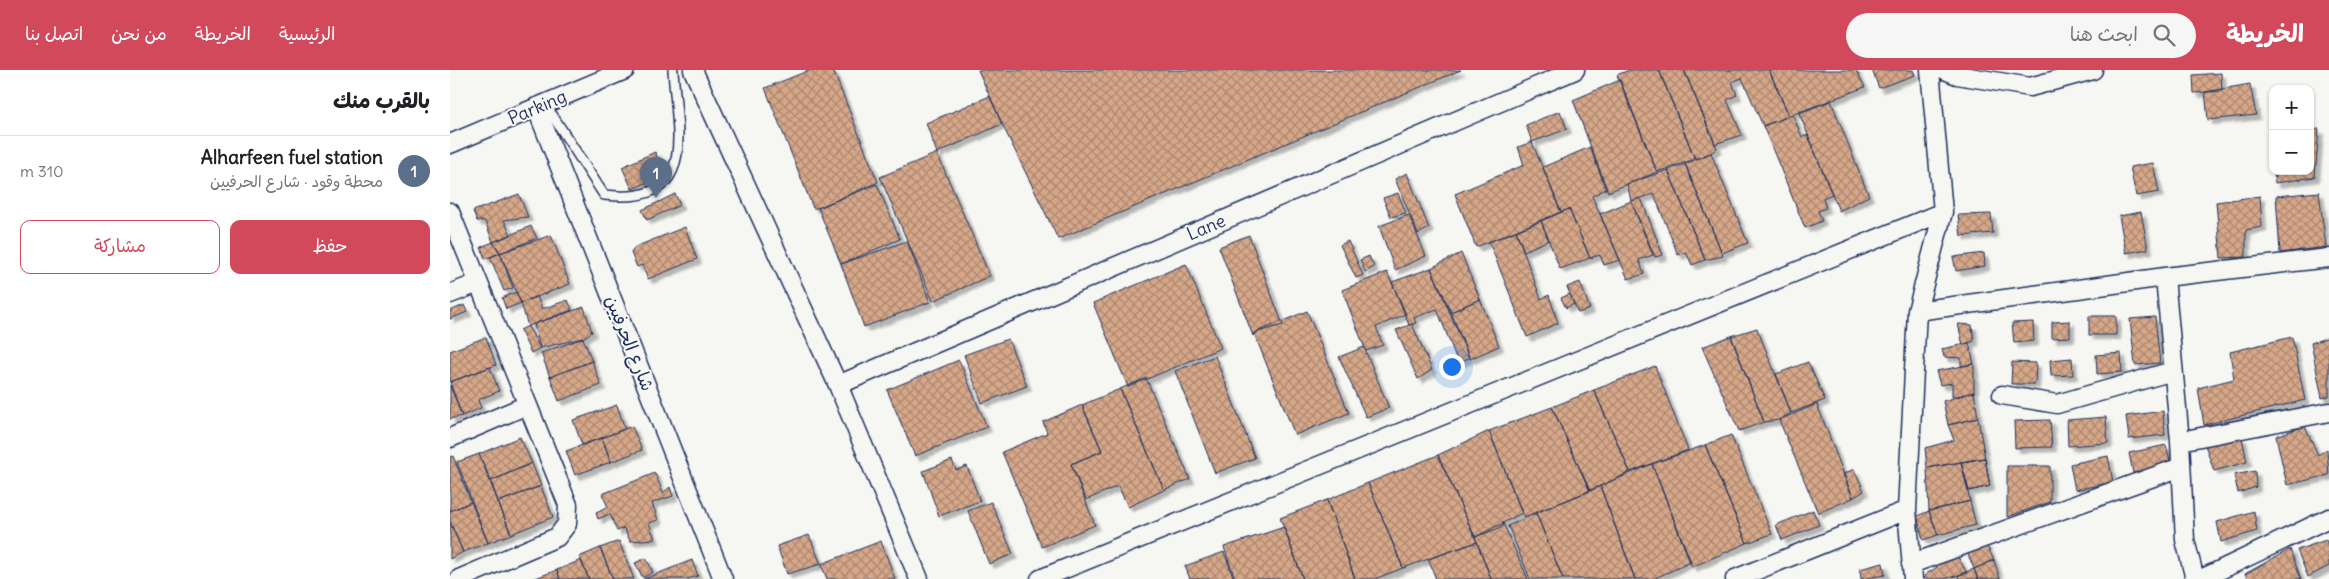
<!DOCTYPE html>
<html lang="ar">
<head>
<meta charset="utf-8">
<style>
	:root { --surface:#fff; --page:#f6f6f6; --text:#202124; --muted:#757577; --line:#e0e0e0; --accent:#d1495b }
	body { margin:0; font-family:Delius,"Playpen Sans Arabic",sans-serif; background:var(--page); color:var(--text); direction:rtl }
	.controls { position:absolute; right:15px; top:15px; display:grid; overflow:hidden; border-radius:10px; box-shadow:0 1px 4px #0004 }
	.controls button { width:45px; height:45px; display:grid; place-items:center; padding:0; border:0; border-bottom:1px solid var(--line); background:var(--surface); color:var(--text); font:25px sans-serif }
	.you { position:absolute; left:1001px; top:296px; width:18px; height:18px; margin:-12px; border:4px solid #fff; border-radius:50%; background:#1a73e8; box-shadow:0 0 0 8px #1a73e833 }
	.badge { display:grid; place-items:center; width:32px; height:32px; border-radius:50%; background:var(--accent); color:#fff; font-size:16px; font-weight:700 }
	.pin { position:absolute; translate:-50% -41px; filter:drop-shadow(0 1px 2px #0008) }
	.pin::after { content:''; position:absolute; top:26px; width:18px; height:15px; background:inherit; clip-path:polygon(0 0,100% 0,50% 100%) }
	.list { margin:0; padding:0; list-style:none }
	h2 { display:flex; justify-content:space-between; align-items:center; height:65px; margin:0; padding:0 20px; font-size:21px }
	h2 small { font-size:16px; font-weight:400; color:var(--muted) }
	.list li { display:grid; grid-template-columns:32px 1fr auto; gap:15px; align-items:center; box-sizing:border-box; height:70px; padding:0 20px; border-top:1px solid var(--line) }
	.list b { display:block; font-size:19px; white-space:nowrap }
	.list p { margin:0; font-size:16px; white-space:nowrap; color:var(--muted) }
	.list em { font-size:16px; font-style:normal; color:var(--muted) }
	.actions { display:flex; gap:10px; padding:15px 20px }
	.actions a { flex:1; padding:11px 0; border:1px solid var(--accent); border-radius:10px; text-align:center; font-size:18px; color:var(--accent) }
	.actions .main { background:var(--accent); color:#fff }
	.icon { flex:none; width:28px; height:28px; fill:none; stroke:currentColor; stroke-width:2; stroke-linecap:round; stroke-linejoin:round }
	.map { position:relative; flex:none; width:1879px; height:509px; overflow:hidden; direction:ltr }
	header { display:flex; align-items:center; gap:30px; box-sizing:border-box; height:70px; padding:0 25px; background:var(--accent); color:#fff }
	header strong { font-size:24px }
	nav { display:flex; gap:28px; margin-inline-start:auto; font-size:18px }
	.search { width:350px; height:45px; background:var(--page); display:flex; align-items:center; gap:12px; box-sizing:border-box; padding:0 18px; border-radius:28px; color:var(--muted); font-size:19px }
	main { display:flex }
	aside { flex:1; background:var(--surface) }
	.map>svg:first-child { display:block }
	.building { fill:url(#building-cross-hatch); stroke:#1b2f5e; filter:url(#shadow) }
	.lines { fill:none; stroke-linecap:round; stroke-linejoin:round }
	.service-casing { stroke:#1b2f5e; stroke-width:12 }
	.minor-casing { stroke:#1b2f5e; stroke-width:21 }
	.service { stroke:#f6f6f2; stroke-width:9 }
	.minor { stroke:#f6f6f2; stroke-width:18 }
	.labels { text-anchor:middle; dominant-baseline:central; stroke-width:4; stroke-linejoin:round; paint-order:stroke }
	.street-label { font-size:18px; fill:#1b2f5e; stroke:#f6f6f2 }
</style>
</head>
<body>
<header>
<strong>الخريطة</strong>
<div class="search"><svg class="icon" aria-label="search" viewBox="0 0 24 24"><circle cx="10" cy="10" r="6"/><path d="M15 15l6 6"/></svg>ابحث هنا</div>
<nav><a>الرئيسية</a><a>الخريطة</a><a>من نحن</a><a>اتصل بنا</a></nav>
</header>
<main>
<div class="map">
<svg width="1879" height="509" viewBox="0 0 1879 509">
	<defs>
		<pattern id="building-cross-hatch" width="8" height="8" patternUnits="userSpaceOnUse" patternTransform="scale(1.25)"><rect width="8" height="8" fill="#d6a788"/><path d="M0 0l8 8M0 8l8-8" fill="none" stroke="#ad8872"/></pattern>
		<filter id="shadow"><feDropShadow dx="4.5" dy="4.5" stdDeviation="1" flood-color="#0004"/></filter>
	</defs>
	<rect width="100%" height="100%" fill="#f6f6f2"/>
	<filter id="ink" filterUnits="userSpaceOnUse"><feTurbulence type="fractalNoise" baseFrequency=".02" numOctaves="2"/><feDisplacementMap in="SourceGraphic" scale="10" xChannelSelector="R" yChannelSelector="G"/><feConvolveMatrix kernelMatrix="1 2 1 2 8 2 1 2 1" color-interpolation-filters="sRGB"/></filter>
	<g filter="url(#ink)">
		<path class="building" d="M 360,0 L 383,0 L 428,112 L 368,138 L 363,138 L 315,18 Z
			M 528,0 L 1011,0 L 608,169 L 552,54 Z
			M 1179,0 L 1209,0 L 1245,89 L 1207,102 L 1167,5 Z
			M 1209,0 L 1234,0 L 1267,78 L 1261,83 L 1245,89 Z
			M 1234,0 L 1319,0 L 1339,46 L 1313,56 L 1292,8 L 1282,12 L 1287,25 L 1277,30 L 1292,65 L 1265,74 Z
			M 1319,0 L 1406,0 L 1415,17 L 1339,46 Z
			M 1422,0 L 1463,0 L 1465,5 L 1429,18 Z
			M 1771,3 L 1772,21 L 1744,23 L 1743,5 Z
			M 1170,10 L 1207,102 L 1158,122 L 1123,30 Z
			M 1800,14 L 1806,45 L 1758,50 L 1755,22 Z
			M 540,26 L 552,54 L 487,83 L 476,53 Z
			M 1381,31 L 1419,126 L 1389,141 L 1349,43 Z
			M 1110,41 L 1117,59 L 1082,72 L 1076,55 Z
			M 1343,45 L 1352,67 L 1358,65 L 1382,124 L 1373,128 L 1376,138 L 1368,141 L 1372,151 L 1355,158 L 1313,56 Z
			M 1869,59 L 1865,107 L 1825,113 L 1824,101 L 1860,101 L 1860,60 Z
			M 1082,72 L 1111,142 L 1026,177 L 1005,124 L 1074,95 L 1068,77 Z
			M 1140,77 L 1156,119 L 1142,126 L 1170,190 L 1154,195 L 1150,185 L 1140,188 L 1119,139 L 1111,142 L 1093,97 Z
			M 205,82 L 215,105 L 182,119 L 172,97 Z
			M 487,83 L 540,206 L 483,231 L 430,107 Z
			M 1261,83 L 1298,173 L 1272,183 L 1235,94 Z
			M 1703,93 L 1709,122 L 1686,126 L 1680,97 Z
			M 1235,94 L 1272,183 L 1273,186 L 1255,190 L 1218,100 Z
			M 1218,100 L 1255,190 L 1242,195 L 1236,182 L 1228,185 L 1204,124 L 1181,131 L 1177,114 Z
			M 957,103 L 979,158 L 968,164 L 945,109 Z
			M 427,114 L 450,169 L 391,194 L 368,138 Z
			M 1869,122 L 1876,177 L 1830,183 L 1826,126 Z
			M 948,123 L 956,143 L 941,147 L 933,128 Z
			M 69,124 L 78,147 L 54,150 L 61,165 L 43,172 L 35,151 L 27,151 L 23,141 Z
			M 225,124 L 230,135 L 197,150 L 192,140 Z
			M 1810,126 L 1812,157 L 1796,160 L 1796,187 L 1771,188 L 1766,132 Z
			M 1191,128 L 1213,185 L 1205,187 L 1181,131 Z
			M 1181,131 L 1203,185 L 1189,190 L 1194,204 L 1178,209 L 1150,144 Z
			M 1119,139 L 1140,188 L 1110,199 L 1091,151 Z
			M 1691,142 L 1698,179 L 1676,183 L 1669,146 Z
			M 1541,144 L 1543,163 L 1511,166 L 1508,145 Z
			M 959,145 L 976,186 L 945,200 L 929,156 Z
			M 1091,151 L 1099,170 L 1074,181 L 1066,161 Z
			M 81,156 L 87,168 L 50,183 L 43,172 Z
			M 235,157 L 247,189 L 198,209 L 192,195 L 187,197 L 181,183 L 185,177 Z
			M 1066,161 L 1091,229 L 1099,225 L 1108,253 L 1077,267 L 1039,172 Z
			M 101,165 L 120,214 L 71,233 L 50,183 Z
			M 799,165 L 833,255 L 804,263 L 803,266 L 769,177 Z
			M 457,171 L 480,232 L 414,257 L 391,194 Z
			M 898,171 L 913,205 L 906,208 L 890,175 Z
			M 43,172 L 50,183 L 35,189 L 31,177 Z
			M 50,183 L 63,218 L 54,221 L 40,187 Z
			M 1011,183 L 1030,229 L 1001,242 L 981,198 Z
			M 1534,183 L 1535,196 L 1506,201 L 1503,187 Z
			M 919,186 L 924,197 L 915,202 L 910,190 Z
			M 736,194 L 771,278 L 678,317 L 643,233 Z
			M 981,198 L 1019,288 L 1008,293 L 987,239 L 964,248 L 966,253 L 959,255 L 942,212 Z
			M 937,202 L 956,244 L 926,257 L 933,275 L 916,281 L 892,220 Z
			M 1130,212 L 1140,239 L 1128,243 L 1117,217 Z
			M 66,222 L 71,233 L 56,239 L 52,228 Z
			M 1120,224 L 1124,234 L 1116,238 L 1111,228 Z
			M 87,226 L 92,239 L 118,230 L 122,240 L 78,256 L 71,233 Z
			M 1030,229 L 1049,276 L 1020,289 L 1001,242 Z
			M 14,235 L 17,242 L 0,249 L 0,241 Z
			M 134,237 L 142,262 L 133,268 L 90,278 L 84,254 Z
			M 857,241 L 899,343 L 845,365 L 804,263 Z
			M 1639,246 L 1666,246 L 1666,265 L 1639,265 Z
			M 1705,247 L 1710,293 L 1685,295 L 1680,249 Z
			M 1620,251 L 1620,267 L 1602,268 L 1602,252 Z
			M 1583,252 L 1584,271 L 1564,273 L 1562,253 Z
			M 962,254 L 982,300 L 968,309 L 946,260 Z
			M 1508,254 L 1522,255 L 1524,271 L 1513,275 Z
			M 78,256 L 90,278 L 81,283 L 70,260 Z
			M 1307,258 L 1341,343 L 1329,350 L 1314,352 L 1281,266 Z
			M 1281,266 L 1314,352 L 1289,361 L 1252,277 Z
			M 36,267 L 46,295 L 0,312 L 0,281 Z
			M 1842,267 L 1855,330 L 1754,355 L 1748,318 L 1784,309 L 1780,282 Z
			M 1879,267 L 1879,326 L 1872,328 L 1861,273 Z
			M 133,268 L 142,291 L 100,307 L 91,283 Z
			M 558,269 L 577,316 L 532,333 L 514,285 Z
			M 1519,273 L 1524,294 L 1511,296 L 1511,288 L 1494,287 L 1492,279 Z
			M 914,277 L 939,338 L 916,347 L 889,287 Z
			M 1671,283 L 1672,302 L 1647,304 L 1646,285 Z
			M 765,286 L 805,388 L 765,403 L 725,301 Z
			M 1622,288 L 1623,305 L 1601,306 L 1600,290 Z
			M 509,290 L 537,357 L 465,386 L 437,320 Z
			M 142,291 L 151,315 L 109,331 L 100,307 Z
			M 1358,292 L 1375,330 L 1341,343 L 1326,304 Z
			M 1562,292 L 1586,293 L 1585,314 L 1561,314 Z
			M 1524,294 L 1524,322 L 1502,327 L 1502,313 L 1490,315 L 1486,301 Z
			M 1205,296 L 1238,380 L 1180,402 L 1144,320 Z
			M 40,297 L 49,321 L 28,330 L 31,338 L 12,346 L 0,312 Z
			M 696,308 L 740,409 L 714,420 L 670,319 Z
			M 0,315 L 12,346 L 0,349 Z
			M 670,319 L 714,420 L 678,437 L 668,416 L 636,430 L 621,394 L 652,381 L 632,335 Z
			M 1144,320 L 1180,402 L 1140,421 L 1102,337 Z
			M 1524,322 L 1528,348 L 1498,355 L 1493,331 Z
			M 1367,334 L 1403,428 L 1368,443 L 1329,350 Z
			M 167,335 L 175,359 L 132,375 L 123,350 Z
			M 632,335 L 652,381 L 621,394 L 645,455 L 592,477 L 552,382 L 597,363 L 593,352 Z
			M 1102,337 L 1140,421 L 1074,447 L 1039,361 Z
			M 1713,341 L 1715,365 L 1679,369 L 1676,346 Z
			M 1656,347 L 1658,373 L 1618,376 L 1617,350 Z
			M 1528,348 L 1535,388 L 1477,398 L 1475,378 L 1504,370 L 1498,355 Z
			M 1600,350 L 1602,377 L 1565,378 L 1564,351 Z
			M 182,356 L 192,380 L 161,392 L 152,368 Z
			M 1855,356 L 1868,385 L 1877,379 L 1879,405 L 1837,415 L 1826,366 Z
			M 1039,361 L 1072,443 L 1053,453 L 1052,457 L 1025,467 L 988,385 Z
			M 1281,365 L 1322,464 L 1297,473 L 1255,375 Z
			M 70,367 L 82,393 L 41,411 L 29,384 Z
			M 1792,367 L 1797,392 L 1764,401 L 1755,375 Z
			M 152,368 L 161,392 L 125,405 L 116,381 Z
			M 1255,375 L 1297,473 L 1242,497 L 1202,394 Z
			M 1716,375 L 1721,394 L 1683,403 L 1679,383 Z
			M 29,384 L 61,464 L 38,473 L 7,392 Z
			M 988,385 L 1027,472 L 953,498 L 918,413 Z
			M 3,386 L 21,432 L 0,441 L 0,387 Z
			M 1658,386 L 1663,412 L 1625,420 L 1620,394 Z
			M 1535,388 L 1540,416 L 1519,421 L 1511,392 Z
			M 1535,388 L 1540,416 L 1519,421 L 1511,392 Z
			M 502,390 L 506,400 L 517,396 L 530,431 L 489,446 L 473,401 Z
			M 1511,392 L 1520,431 L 1479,441 L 1477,398 Z
			M 82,393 L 91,416 L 48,432 L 41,411 Z
			M 1202,394 L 1241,492 L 1203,509 L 1185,509 L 1150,416 Z
			M 1557,396 L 1600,396 L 1600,432 L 1557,447 Z
			M 1404,399 L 1414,421 L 1403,428 L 1393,404 Z
			M 1805,401 L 1806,417 L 1788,423 L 1784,405 Z
			M 205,403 L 213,423 L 220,417 L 223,426 L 202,433 L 208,450 L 199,453 L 205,469 L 180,471 L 174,458 L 167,461 L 160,444 L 148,449 L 146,443 L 158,437 L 152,424 Z
			M 918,413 L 953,498 L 925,509 L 905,509 L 877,430 Z
			M 91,416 L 103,447 L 61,464 L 48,432 Z
			M 1150,416 L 1185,509 L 1113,509 L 1086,443 Z
			M 877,430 L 905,509 L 853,509 L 830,448 Z
			M 1520,431 L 1526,455 L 1488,465 L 1479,441 Z
			M 21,432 L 38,473 L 13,482 L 0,452 L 0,441 Z
			M 541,432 L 563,484 L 539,494 L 518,441 Z
			M 1363,440 L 1369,455 L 1332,470 L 1326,455 Z
			M 1479,441 L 1488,465 L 1473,470 L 1467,446 Z
			M 1804,441 L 1807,461 L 1771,472 L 1767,452 Z
			M 1086,443 L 1113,509 L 1080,509 L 1058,456 Z
			M 0,452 L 13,482 L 0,489 Z
			M 1053,453 L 1078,509 L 1041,509 L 1025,467 Z
			M 834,457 L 853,509 L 785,509 L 774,477 Z
			M 359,465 L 371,494 L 337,504 L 327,476 Z
			M 1876,470 L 1879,478 L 1879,496 L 1858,507 L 1847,480 Z
			M 169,471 L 184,509 L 163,509 L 150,478 Z
			M 431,471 L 445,509 L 377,509 L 371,494 Z
			M 1027,472 L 1041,509 L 986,509 L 978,489 Z
			M 1536,474 L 1544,490 L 1524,499 L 1517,482 Z
			M 150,478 L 163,509 L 139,509 L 129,487 Z
			M 1840,479 L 1851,509 L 1798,509 L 1795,504 Z
			M 774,482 L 784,509 L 740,509 L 735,496 Z
			M 1508,487 L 1517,503 L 1494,509 L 1474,509 L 1476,504 L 1486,498 L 1489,489 Z
			M 196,488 L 203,502 L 193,508 L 185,493 Z
			M 131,490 L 139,509 L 110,509 L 107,500 Z
			M 242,490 L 248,506 L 237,509 L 194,509 Z
			M 1544,490 L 1550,509 L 1528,509 L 1524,499 Z
			M 1433,493 L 1435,505 L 1411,509 L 1410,499 Z
			M 1524,499 L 1528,509 L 1509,509 L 1508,505 Z
			M 107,500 L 110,509 L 83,509 Z"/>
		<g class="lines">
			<g class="service-casing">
				<path id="service" d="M 95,34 L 154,125 C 249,136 227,65 223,0"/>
			</g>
			<g class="minor-casing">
				<path id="minor" d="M 243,0 L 388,315 L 469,509
					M 1495,0 L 1507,5 L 1580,17 L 1643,0
					M 86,37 L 273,509
					M 0,74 L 175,0
					M 0,142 L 118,435 L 117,454 L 107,467 L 9,509
					M 1715,207 L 1730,371 L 1735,470 L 1745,509
					M 0,224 L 28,213
					M 1467,241 L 1715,207 L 1879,188
					M 388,315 L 1125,0
					M 1552,325 L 1607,334 L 1723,301
					M 0,368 L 77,335
					M 1730,371 L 1879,342
					M 1461,494 L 1731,397
					M 590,509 L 1493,142
					M 1285,509 L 1457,440
					M 1463,509 L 1457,440 L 1467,241 L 1493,142 L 1480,0
					M 1751,509 L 1879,448"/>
			</g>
			<use href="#service" class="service"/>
			<use href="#minor" class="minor"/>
		</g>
	</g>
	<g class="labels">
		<g class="street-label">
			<text transform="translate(87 37) rotate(-23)">Parking</text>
			<text transform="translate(756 157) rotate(-23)">Lane</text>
			<text transform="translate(180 273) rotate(68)">شارع الحرفيين</text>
		</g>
	</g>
</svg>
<div class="controls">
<button>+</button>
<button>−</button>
</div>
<div class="you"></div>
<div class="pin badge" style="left:206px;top:128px;background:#5c6f8a">1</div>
</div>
<aside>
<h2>بالقرب منك<small></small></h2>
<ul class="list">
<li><span class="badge" style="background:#5c6f8a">1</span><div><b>Alharfeen fuel station</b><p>محطة وقود · شارع الحرفيين</p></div><em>310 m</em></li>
</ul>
<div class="actions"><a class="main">حفظ</a><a>مشاركة</a></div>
</aside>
</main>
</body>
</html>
